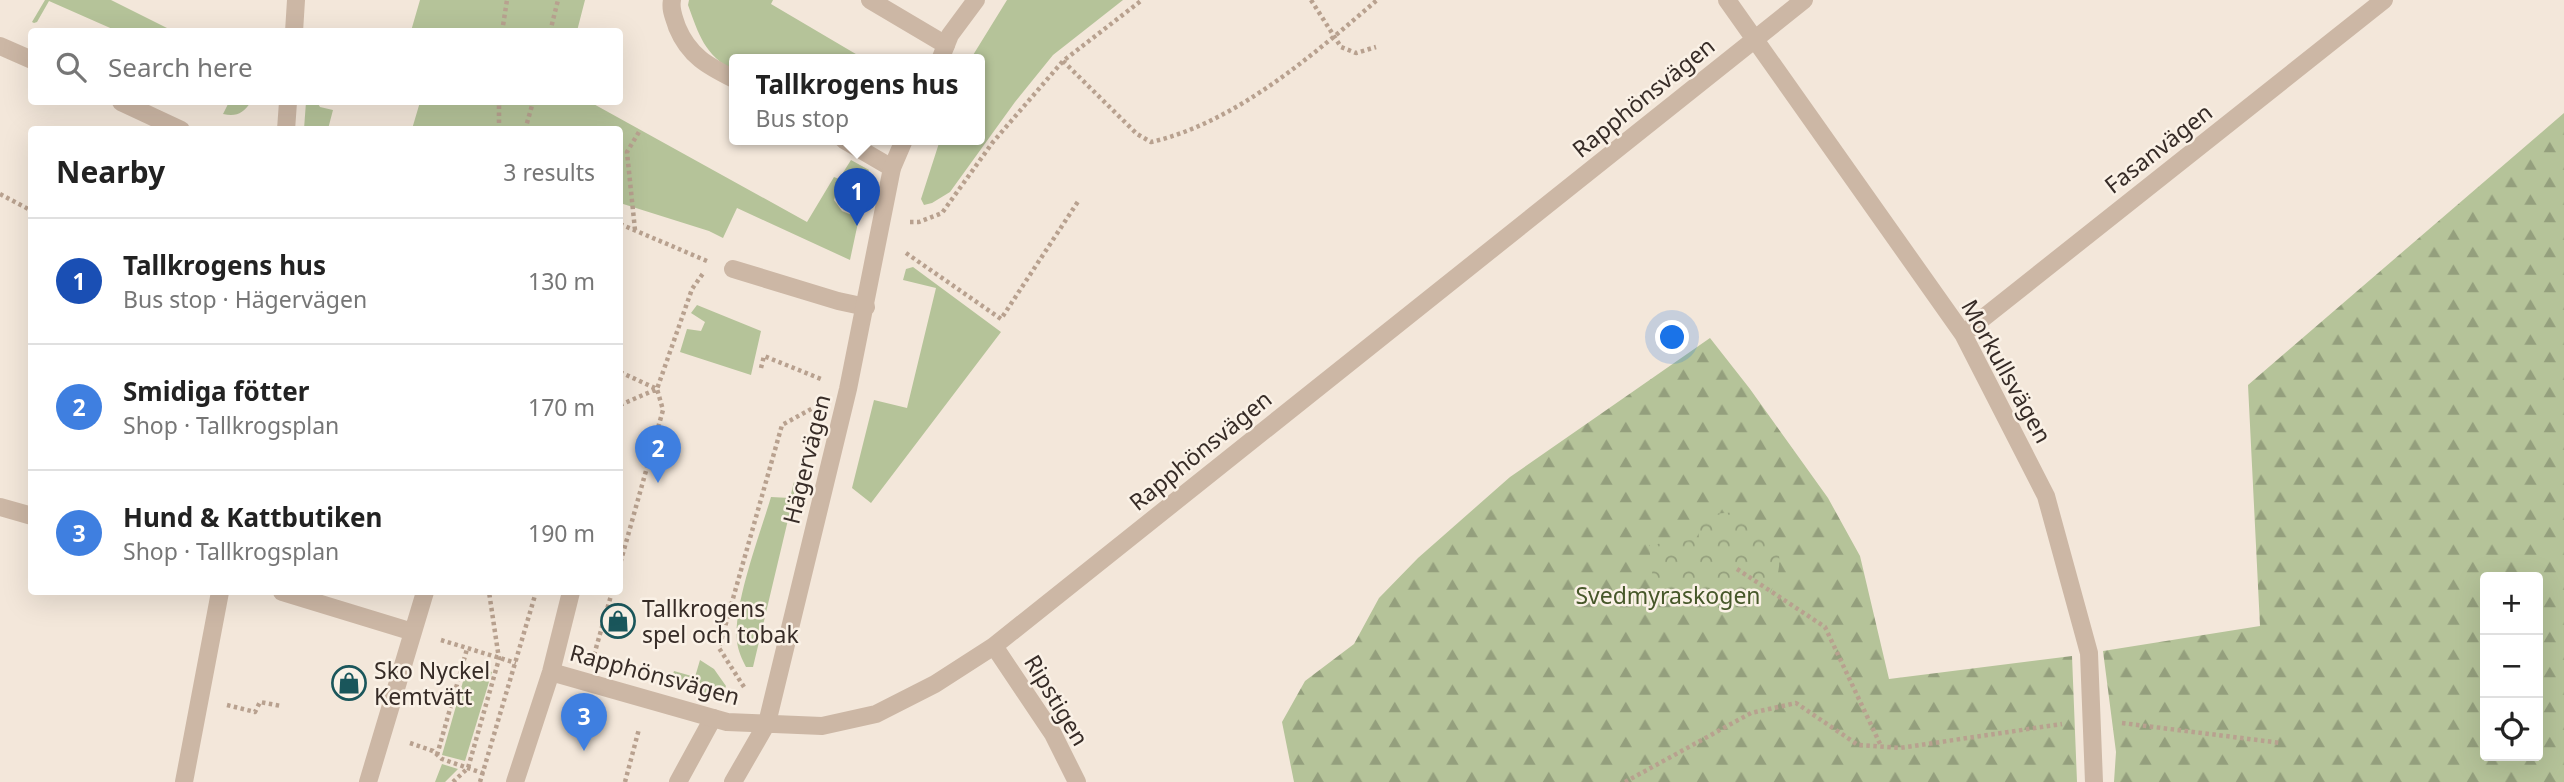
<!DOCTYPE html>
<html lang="en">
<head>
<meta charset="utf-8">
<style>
	:root { --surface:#fff; --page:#f6f6f6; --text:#222; --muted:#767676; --line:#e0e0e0; --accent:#0b8043 }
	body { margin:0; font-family:"Noto Sans",sans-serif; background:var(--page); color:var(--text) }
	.controls { position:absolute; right:21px; bottom:21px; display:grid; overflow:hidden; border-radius:7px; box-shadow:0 7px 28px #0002 }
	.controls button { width:63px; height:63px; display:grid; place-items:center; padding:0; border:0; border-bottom:2px solid var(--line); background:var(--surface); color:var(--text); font:35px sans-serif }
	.you { position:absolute; left:1673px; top:338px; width:24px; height:24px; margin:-18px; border:5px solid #fff; border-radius:50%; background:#1a73e8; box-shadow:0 0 0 10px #1a73e833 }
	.badge { display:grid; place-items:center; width:46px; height:46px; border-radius:50%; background:var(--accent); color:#fff; font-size:23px; font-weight:700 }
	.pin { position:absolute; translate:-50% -58px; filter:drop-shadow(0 2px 4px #0008) }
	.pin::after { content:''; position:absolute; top:37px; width:24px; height:21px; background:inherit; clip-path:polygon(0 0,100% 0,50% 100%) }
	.popup { position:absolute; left:729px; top:54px; width:256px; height:91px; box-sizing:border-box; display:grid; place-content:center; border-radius:7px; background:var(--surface); filter:drop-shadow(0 2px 5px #0005); font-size:23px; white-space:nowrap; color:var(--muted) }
	.popup b { font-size:26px; color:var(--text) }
	.popup::after { content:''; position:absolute; left:50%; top:100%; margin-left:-14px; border:14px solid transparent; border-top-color:var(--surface) }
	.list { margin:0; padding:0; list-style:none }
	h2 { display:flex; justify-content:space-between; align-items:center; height:91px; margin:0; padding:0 28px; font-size:30px }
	h2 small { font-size:23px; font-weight:400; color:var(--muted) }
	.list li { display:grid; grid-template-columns:46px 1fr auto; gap:21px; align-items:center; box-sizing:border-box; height:126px; padding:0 28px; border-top:2px solid var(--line) }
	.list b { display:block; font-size:26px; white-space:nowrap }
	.list p { margin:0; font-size:23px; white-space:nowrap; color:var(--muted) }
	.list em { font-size:23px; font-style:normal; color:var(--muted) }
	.icon { flex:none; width:38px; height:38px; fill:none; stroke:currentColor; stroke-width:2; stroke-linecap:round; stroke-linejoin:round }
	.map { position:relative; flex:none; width:2564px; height:782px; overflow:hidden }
	.search { position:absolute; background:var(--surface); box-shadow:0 7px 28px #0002; left:28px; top:28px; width:595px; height:77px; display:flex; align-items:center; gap:18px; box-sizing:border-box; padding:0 24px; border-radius:7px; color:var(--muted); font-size:26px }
	.panel { position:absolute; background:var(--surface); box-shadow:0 7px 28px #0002; left:28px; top:126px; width:595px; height:469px; border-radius:7px }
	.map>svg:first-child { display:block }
	.green { fill:#b5c399 }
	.forest { fill:url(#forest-firs); fill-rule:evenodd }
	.park { fill:url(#park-crowns) }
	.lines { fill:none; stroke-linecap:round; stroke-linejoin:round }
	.path { stroke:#b8a18f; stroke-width:4.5; stroke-dasharray:3.5 3.5; stroke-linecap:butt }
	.lane { stroke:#ccb7a5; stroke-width:18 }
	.street { stroke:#ccb7a5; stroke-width:18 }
	.labels { text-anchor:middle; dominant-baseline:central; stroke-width:5; stroke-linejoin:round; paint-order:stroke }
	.street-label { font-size:23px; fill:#372c27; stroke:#faf1e6 }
	.park-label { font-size:23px; fill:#465729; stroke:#faf1e6 }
	.poi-label { font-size:23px; fill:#372c27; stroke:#faf1e6; text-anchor:start }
</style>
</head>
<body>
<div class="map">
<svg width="2564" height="782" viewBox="0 0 2564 782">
	<defs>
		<pattern id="forest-firs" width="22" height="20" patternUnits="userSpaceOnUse" patternTransform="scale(1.75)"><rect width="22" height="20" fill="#b5c399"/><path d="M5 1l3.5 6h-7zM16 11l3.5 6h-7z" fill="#949f7d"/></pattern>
		<pattern id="park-crowns" width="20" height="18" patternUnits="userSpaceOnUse" patternTransform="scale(1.75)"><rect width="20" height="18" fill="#b5c399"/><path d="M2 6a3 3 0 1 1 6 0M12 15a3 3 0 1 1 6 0" fill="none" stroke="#949f7d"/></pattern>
	</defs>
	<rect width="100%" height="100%" fill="#f3e7da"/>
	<path class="green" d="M 45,0 L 111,0 L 173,31 L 117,31 L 49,1 L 37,22 L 34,23 L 32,22 Z
		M 420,0 L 585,0 L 577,31 L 411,31 Z
		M 689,0 L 773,0 L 771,4 L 866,60 L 734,60 L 734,71 C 704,54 699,35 688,5 Z
		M 1007,0 L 1123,0 L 1053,55 L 1015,102 L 950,192 L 932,203 L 924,205 L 921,199 L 940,140 L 980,140 L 980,60 L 970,60 Z
		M 229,102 L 251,102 C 243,113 237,117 223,114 Z
		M 306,102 L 317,102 L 320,107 L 333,110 L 328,129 L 304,129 Z
		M 420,102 L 590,102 L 807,222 L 834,177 L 839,179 L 851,160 L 869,170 L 867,178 L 853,172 L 841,179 L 834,200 L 842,211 L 859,218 L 850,260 L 737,208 L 723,238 L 709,231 L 620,203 L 620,130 L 412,129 Z
		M 913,267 L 1001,332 L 871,503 L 852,488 L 874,400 L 907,408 L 936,288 L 903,280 L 906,269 Z
		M 697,305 L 761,331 L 751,375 L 680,352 L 687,329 L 701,331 L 705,322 L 691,313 Z
		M 794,482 L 797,482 L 753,667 L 746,667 C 742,659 738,651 737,641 C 733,605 760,534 771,497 L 790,498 Z
		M 700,660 L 714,669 L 726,686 L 723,693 L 702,693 L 670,683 L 674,671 L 695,677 Z
		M 468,664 L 492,672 L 465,761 L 442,755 Z
		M 442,764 L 458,769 L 445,782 L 435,782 Z"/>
	<path class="forest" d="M 2564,113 L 2564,782 L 2114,782 L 2116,752 L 2103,651 L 2260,626 L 2248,385 ZM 2485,577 L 2538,577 L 2538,756 L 2485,756 Z
		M 1710,338 L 1750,389 L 1828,498 L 1860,556 L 1889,679 L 2072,656 L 2077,782 L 1294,782 L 1282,722 L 1305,681 L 1354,644 L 1379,598 L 1418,558 L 1510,477 Z"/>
	<path class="park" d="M 1739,512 C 1784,529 1790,565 1764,603 L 1706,609 L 1703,593 L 1655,598 L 1649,545 L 1699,539 L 1697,515 Z"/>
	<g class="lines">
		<path class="path" d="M 1311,0 L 1341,47 L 1356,53 L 1376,47
			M 502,32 L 507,0
			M 550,32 L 558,0
			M 1063,61 L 1137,134 L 1151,142 C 1235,123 1313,55 1377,0
			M 499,130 L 499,102
			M 525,130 L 533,102
			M 0,194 L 32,211
			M 910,222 L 919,222 L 942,213 L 993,142 L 1063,61 L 1142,0
			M 620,224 L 707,261
			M 635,230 L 627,152 L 639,132
			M 906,253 L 1001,319 L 1079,200
			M 761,368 L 764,356 L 821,379
			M 620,372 L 657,389 L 663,410 L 620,564
			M 620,405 L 657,389 L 692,289 L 704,272
			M 1737,569 L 1825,627 L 1881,746
			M 441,640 L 516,663
			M 594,655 L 612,592
			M 744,687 L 719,648 L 782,425 L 813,408
			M 227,705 L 255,712 L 260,702 L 281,706
			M 2122,723 L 2281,743
			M 410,743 L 433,751 L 442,759 L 485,774
			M 437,755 L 467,649
			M 453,782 L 468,768 L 499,659 L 489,592
			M 480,782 L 536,592
			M 625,782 L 639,729
			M 1625,782 L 1751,713 L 1796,703 L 1858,745 L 1900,748 L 2062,724"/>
		<path class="lane" d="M 672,0 C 670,10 674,17 677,27 C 689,56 708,66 734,79
			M 870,0 L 946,45
			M 844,140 L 892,168
			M 733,269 L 838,301 L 866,307
			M 678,782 L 713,718"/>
		<path class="street" d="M 1727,0 L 1963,334 L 2046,496 L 2089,653 L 2094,782
			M 294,32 L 296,0
			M 0,46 L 32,60
			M 940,60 L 950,35 L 976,0
			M 121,102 L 181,130
			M 286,130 L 288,102
			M 1963,334 L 2384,0
			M 0,507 L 32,516
			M 282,592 L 413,632
			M 994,646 L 1053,734 L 1077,782
			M 551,672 L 727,722 L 822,726 L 876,714 L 935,684 L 994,646 L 1804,0
			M 184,782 L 220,592
			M 368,782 L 425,592
			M 515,782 L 551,672 L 571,592
			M 733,782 L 767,723 L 848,389 L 892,168 L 904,140"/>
	</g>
	<defs>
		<g id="shop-ring" transform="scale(1.75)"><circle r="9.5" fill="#faf1e6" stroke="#1a565b" stroke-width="1.5"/><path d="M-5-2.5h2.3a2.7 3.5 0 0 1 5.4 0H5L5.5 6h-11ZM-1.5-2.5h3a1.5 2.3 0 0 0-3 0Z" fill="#1a565b"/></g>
	</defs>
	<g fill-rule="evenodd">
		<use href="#shop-ring" x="618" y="621"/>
		<use href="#shop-ring" x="349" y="683"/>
	</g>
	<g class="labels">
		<g class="street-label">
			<text transform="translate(1643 97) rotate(-39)">Rapphönsvägen</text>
			<text transform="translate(2158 148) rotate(-38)">Fasanvägen</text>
			<text transform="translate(2007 371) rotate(61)">Morkullsvägen</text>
			<text transform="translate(1200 450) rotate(-39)">Rapphönsvägen</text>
			<text transform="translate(806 459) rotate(-76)">Hägervägen</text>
			<text transform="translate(655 674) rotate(15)">Rapphönsvägen</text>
			<text transform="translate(1057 700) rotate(59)">Ripstigen</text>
		</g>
		<g class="park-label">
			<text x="1668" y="595">Svedmyraskogen</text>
		</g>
		<g class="poi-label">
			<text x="642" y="608">Tallkrogens<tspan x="642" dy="26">spel och tobak</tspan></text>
			<text x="374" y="670">Sko Nyckel<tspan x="374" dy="26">Kemtvätt</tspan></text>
		</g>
	</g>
</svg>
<div class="controls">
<button>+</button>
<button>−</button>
<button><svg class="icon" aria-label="locate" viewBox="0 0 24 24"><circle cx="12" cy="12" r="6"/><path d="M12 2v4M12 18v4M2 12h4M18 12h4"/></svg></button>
</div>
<div class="you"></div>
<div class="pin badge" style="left:857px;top:226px;background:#1a4fb4">1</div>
<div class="popup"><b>Tallkrogens hus</b>Bus stop</div>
<div class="pin badge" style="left:658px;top:483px;background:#3f7fe0">2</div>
<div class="pin badge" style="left:584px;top:751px;background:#3f7fe0">3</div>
<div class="search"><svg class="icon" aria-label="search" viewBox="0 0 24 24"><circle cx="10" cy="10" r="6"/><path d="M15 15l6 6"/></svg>Search here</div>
<section class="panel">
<h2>Nearby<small>3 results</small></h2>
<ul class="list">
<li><span class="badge" style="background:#1a4fb4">1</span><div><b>Tallkrogens hus</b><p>Bus stop · Hägervägen</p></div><em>130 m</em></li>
<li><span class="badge" style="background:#3f7fe0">2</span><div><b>Smidiga fötter</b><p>Shop · Tallkrogsplan</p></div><em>170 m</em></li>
<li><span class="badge" style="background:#3f7fe0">3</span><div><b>Hund &amp; Kattbutiken</b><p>Shop · Tallkrogsplan</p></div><em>190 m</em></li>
</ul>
</section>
</div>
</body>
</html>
